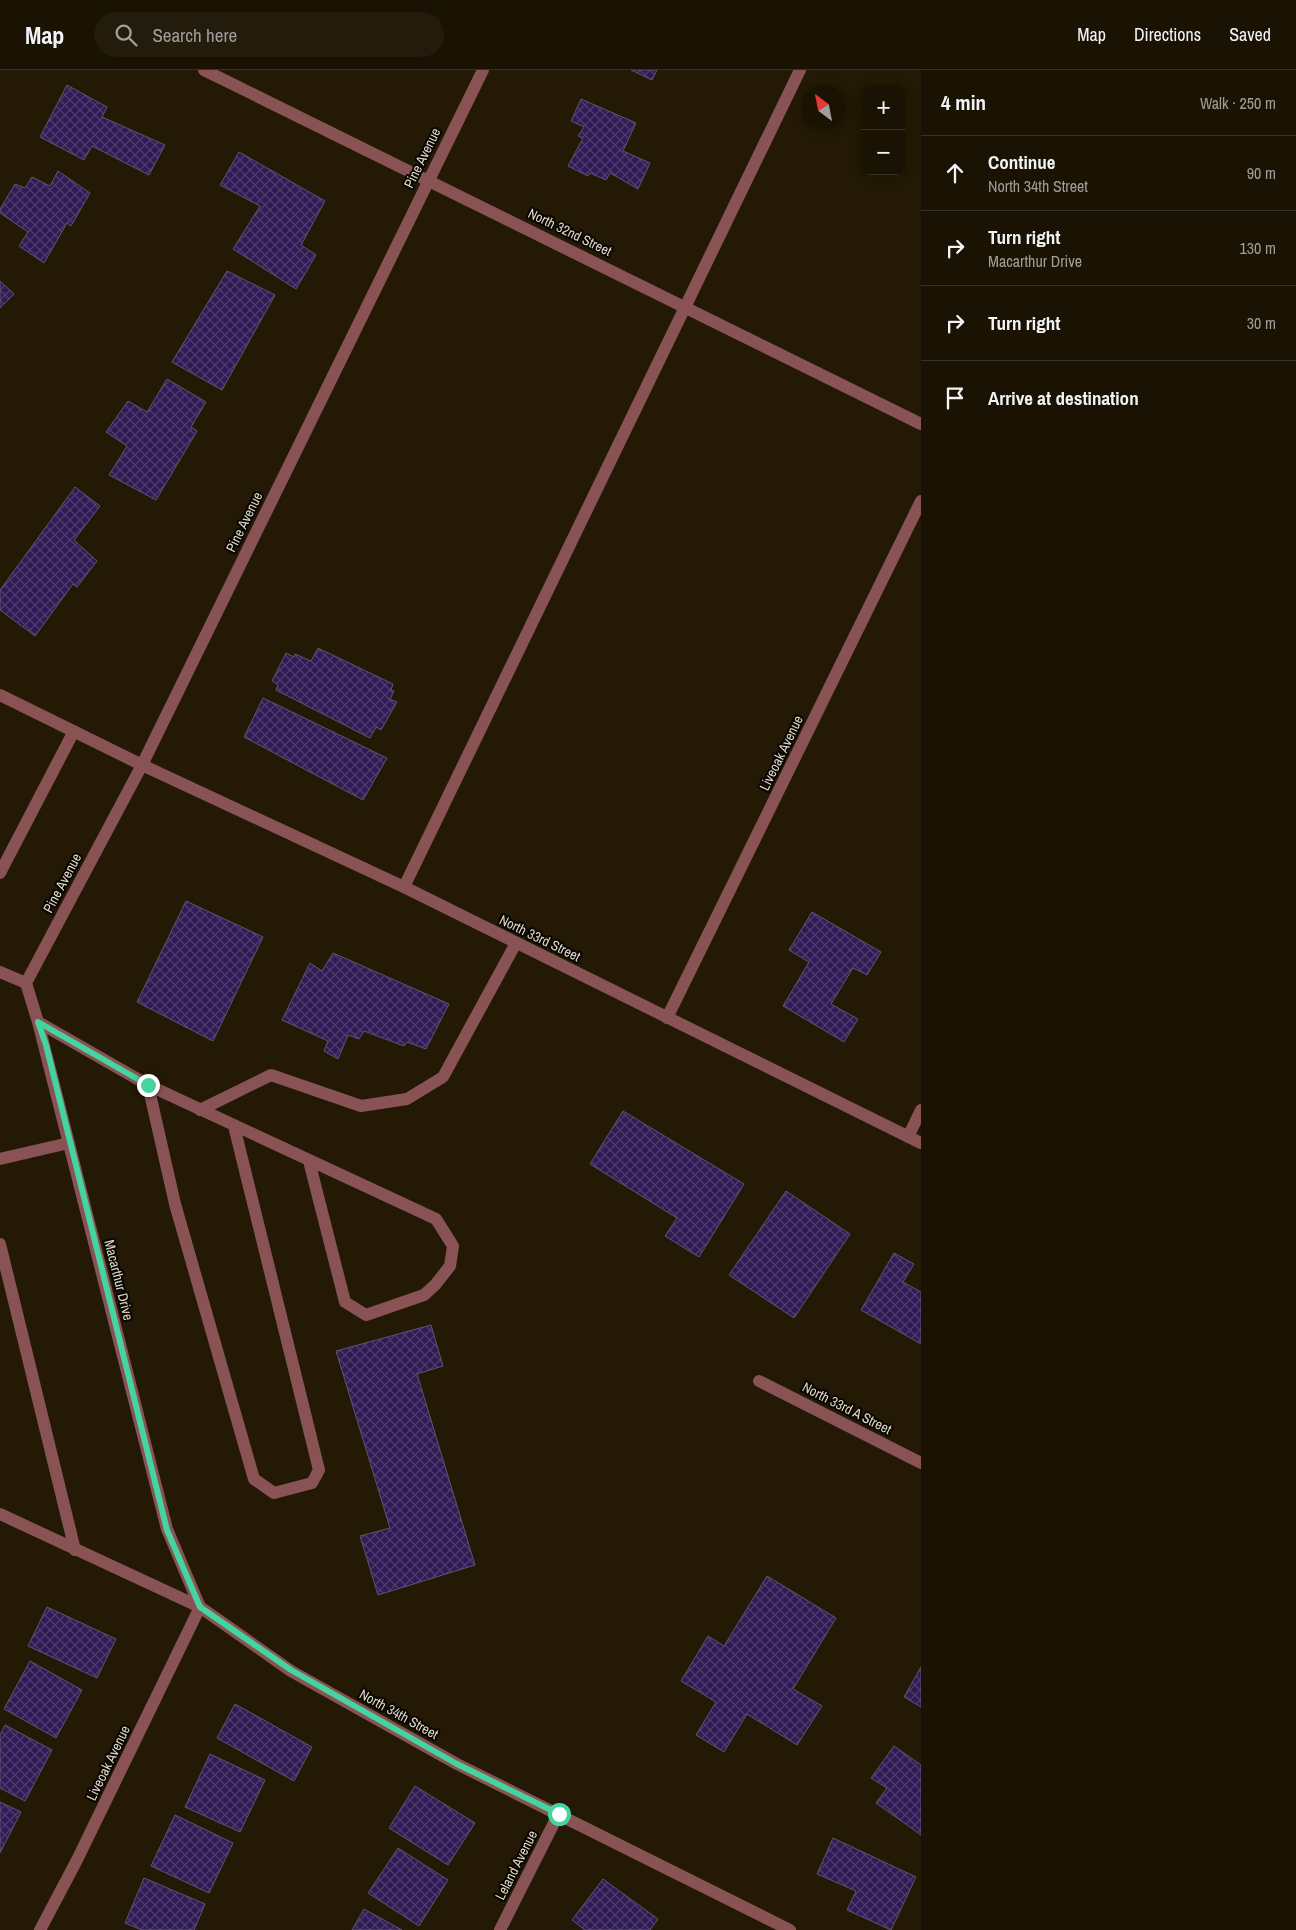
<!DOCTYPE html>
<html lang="en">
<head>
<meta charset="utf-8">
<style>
	:root { --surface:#1a1303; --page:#231c0d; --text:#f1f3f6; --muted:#9f9e9a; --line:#383225 }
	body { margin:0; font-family:"Archivo Narrow",sans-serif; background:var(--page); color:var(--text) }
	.controls { position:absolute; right:15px; top:15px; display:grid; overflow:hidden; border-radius:10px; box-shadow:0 2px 12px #0003 }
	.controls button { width:45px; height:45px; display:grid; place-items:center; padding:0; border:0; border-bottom:1px solid var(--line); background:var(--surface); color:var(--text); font:25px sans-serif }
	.compass { position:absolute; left:801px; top:15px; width:45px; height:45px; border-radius:50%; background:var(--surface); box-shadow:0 2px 12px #0003; rotate:328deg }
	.stop { position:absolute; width:15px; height:15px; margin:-11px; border:4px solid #45d49f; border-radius:50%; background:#fff }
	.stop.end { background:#45d49f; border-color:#fff; box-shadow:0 1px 5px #0008 }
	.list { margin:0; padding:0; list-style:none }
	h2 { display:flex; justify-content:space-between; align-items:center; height:65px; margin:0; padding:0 20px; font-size:21px }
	h2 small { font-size:16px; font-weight:400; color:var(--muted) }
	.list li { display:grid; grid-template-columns:32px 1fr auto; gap:15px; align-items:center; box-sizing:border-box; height:75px; padding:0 20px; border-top:1px solid var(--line) }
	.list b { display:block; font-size:19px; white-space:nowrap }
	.list p { margin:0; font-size:16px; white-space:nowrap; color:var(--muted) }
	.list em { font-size:16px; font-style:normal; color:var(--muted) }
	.icon { flex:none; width:28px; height:28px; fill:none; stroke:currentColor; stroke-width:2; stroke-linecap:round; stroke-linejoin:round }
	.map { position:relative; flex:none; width:921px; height:1860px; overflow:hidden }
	header { display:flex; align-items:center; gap:30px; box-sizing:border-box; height:70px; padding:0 25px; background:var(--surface); border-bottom:1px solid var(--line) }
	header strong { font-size:24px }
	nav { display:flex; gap:28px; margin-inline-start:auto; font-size:18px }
	.search { width:350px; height:45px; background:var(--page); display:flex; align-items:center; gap:12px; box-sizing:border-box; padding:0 18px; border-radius:28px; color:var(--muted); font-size:19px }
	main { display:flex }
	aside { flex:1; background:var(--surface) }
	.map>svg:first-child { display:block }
	.building { fill:url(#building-cross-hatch); stroke:#5c566e }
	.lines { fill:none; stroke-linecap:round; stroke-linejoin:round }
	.minor { stroke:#895355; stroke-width:12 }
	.route { stroke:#45d49f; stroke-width:6 }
	.labels { text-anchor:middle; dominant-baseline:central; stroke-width:4; stroke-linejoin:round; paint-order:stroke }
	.street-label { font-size:14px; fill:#dfd9cb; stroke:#090501 }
</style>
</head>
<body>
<header>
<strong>Map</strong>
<div class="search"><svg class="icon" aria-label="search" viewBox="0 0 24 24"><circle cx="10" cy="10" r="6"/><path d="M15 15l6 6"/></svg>Search here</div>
<nav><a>Map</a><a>Directions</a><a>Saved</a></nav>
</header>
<main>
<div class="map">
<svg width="921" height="1860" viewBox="0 0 921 1860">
	<defs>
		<pattern id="building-cross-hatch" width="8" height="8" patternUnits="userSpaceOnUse" patternTransform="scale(1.25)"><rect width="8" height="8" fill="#311b56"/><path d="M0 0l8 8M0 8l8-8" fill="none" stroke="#4e3c6d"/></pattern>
	</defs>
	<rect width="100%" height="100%" fill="#231904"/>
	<path class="building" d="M 631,0 L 657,0 L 652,10 Z
		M 67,15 L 107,37 L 102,47 L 165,75 L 149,105 L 92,76 L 84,90 L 40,67 Z
		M 581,29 L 636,53 L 623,81 L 650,93 L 638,119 L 610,103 L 606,110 L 590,103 L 588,106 L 568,96 L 583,68 L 578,66 L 584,57 L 571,51 Z
		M 239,82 L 325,131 L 301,175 L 316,185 L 296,219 L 233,179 L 260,136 L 220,115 Z
		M 58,101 L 90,123 L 71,156 L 67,153 L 44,193 L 19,176 L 28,162 L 0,143 L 0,139 L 15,114 L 25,118 L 32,107 L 50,116 Z
		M 227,201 L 275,225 L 222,320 L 172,292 Z
		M 0,211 L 14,224 L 0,238 Z
		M 167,309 L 206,332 L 191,357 L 197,361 L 156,430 L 109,405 L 127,376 L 106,362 L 128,331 L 147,342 Z
		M 75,417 L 100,436 L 74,470 L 97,491 L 77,517 L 73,514 L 35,566 L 0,540 L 0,520 Z
		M 318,578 L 393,614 L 391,620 L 394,621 L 390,629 L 397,632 L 381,660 L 376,657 L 370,668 L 276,620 L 278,615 L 272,611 L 286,583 L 294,587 L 295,584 L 311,591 Z
		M 263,628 L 387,688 L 363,730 L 244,667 Z
		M 186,831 L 263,867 L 213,971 L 137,932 Z
		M 812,842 L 881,882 L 867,905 L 853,898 L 831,934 L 858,949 L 844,972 L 783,936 L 809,892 L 789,880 Z
		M 333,883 L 449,934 L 426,979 L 407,972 L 404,976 L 364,961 L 359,969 L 348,965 L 338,989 L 324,981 L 328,971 L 282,950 L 310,893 L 322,901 Z
		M 623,1041 L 744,1114 L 699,1187 L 665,1166 L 677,1148 L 590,1094 Z
		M 786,1121 L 850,1164 L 794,1248 L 729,1205 Z
		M 894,1183 L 914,1194 L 903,1212 L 921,1222 L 921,1274 L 861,1240 Z
		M 431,1255 L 443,1296 L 417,1304 L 475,1495 L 378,1525 L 360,1466 L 390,1458 L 336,1281 Z
		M 767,1506 L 836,1548 L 793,1619 L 822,1636 L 797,1675 L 747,1644 L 724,1682 L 696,1665 L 716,1632 L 681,1611 L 708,1566 L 724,1576 Z
		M 47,1537 L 116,1569 L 97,1608 L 28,1576 Z
		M 30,1591 L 82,1620 L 56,1668 L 4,1639 Z
		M 921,1597 L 921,1637 L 904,1627 Z
		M 235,1634 L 312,1677 L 294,1711 L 217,1668 Z
		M 5,1655 L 52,1680 L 25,1731 L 0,1718 L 0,1665 Z
		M 894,1676 L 921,1695 L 921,1765 L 876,1733 L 887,1718 L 871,1708 Z
		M 210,1684 L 265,1710 L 240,1762 L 185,1737 Z
		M 415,1716 L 475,1753 L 448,1795 L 389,1758 Z
		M 0,1732 L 21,1742 L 0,1783 Z
		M 175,1745 L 233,1773 L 209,1823 L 151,1796 Z
		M 833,1768 L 916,1807 L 891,1860 L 847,1840 L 856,1821 L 817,1804 Z
		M 398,1778 L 448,1810 L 419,1856 L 368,1823 Z
		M 144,1808 L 205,1834 L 194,1860 L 142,1860 L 125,1853 Z
		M 603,1809 L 658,1849 L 650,1860 L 585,1860 L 572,1850 Z
		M 364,1839 L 402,1860 L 352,1860 Z"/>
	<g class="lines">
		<path class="minor" d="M 204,0 L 921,354
			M 0,625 L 142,695 L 404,817 L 921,1073
			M 0,803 L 74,661
			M 404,817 L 800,0
			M 0,902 L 26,913 L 38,952 L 167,1459 L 200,1537
			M 26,913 L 142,695 L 483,0
			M 667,948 L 921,431
			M 38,952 L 148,1015 L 436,1149 L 453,1176 L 450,1196 L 435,1215 L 424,1225 L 366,1245 L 345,1232 L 309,1091
			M 148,1015 L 175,1134 L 254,1409 L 274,1423 L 312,1413 L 319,1400 L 234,1056
			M 200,1040 L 271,1005 L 361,1036 L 407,1029 L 443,1007 L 516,873
			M 908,1067 L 921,1040
			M 0,1089 L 69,1073
			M 0,1174 L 75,1480
			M 759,1311 L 921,1393
			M 0,1444 L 200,1537 L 291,1601 L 457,1694 L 790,1860
			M 40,1860 L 77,1790 L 200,1537
			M 500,1860 L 559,1743"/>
	</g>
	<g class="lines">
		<path class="route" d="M 148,1015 L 38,952 L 46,975 L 167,1460 L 200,1537 L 291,1600 L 457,1694 L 559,1744"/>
	</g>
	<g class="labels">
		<g class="street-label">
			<text transform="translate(422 88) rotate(-64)">Pine Avenue</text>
			<text transform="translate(570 162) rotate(26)">North 32nd Street</text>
			<text transform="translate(244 452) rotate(-64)">Pine Avenue</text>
			<text transform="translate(781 683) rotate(-64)">Liveoak Avenue</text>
			<text transform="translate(62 813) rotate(-62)">Pine Avenue</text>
			<text transform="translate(540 868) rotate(26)">North 33rd Street</text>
			<text transform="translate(119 1210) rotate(76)">Macarthur Drive</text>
			<text transform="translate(847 1338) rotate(27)">North 33rd A Street</text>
			<text transform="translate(399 1644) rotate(29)">North 34th Street</text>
			<text transform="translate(108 1693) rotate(-64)">Liveoak Avenue</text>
			<text transform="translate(516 1795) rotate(-63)">Leland Avenue</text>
		</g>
	</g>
</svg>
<div class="controls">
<button>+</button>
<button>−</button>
</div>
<svg class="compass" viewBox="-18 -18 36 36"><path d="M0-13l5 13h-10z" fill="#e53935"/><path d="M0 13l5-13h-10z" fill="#9f9e9a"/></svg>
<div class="stop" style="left:559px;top:1744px"></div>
<div class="stop end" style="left:148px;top:1015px"></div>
</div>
<aside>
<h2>4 min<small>Walk · 250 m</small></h2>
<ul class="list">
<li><svg class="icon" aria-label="ahead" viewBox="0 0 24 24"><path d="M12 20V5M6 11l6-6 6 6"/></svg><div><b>Continue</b><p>North 34th Street</p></div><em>90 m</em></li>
<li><svg class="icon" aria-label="right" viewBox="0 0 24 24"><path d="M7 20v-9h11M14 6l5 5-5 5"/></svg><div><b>Turn right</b><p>Macarthur Drive</p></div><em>130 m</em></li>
<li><svg class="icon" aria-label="right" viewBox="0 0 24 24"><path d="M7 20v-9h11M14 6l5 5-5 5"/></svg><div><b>Turn right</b></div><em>30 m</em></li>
<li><svg class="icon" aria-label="arrive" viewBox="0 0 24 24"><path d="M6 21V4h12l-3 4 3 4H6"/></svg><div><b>Arrive at destination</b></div></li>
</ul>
</aside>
</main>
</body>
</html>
